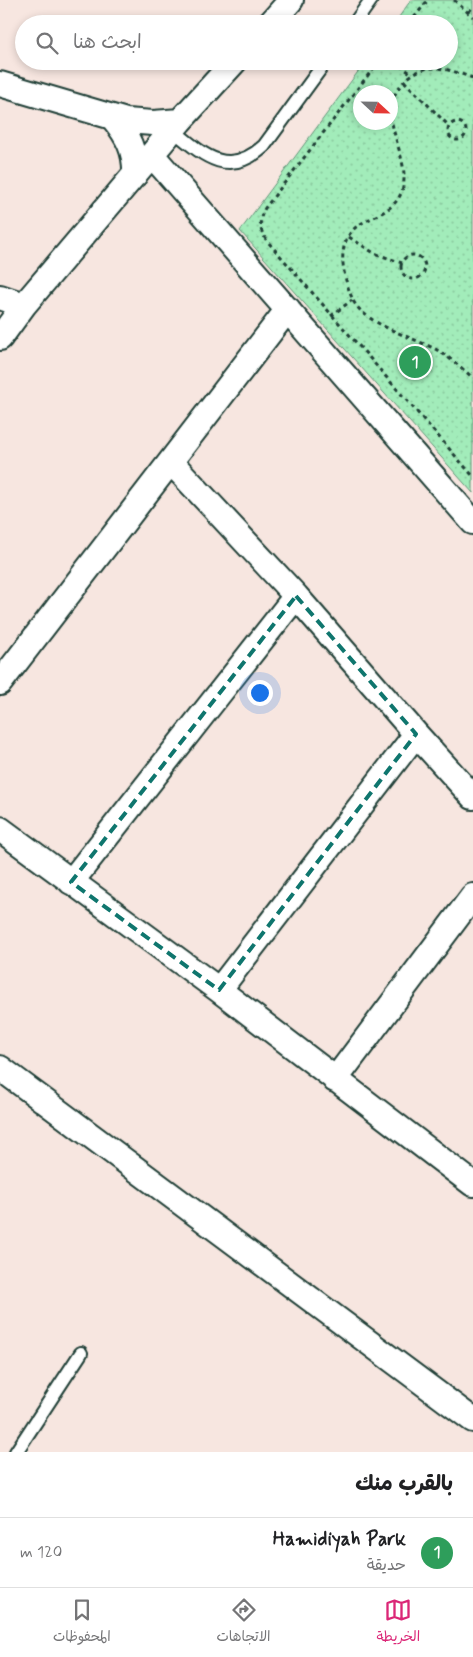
<!DOCTYPE html>
<html lang="ar">
<head>
<meta charset="utf-8">
<style>
	:root { --surface:#fff; --page:#f6f6f6; --text:#202124; --muted:#757577; --line:#e0e0e0; --accent:#db2777 }
	body { margin:0; font-family:Mynerve,"Playpen Sans Arabic",sans-serif; background:var(--page); color:var(--text); direction:rtl }
	.compass { position:absolute; left:353px; top:85px; width:45px; height:45px; border-radius:50%; background:var(--surface); box-shadow:0 2px 8px #0003; rotate:112deg }
	.you { position:absolute; left:259px; top:692px; width:18px; height:18px; margin:-12px; border:4px solid #fff; border-radius:50%; background:#1a73e8; box-shadow:0 0 0 8px #1a73e833 }
	.badge { display:grid; place-items:center; width:32px; height:32px; border-radius:50%; background:var(--accent); color:#fff; font-size:16px; font-weight:700 }
	.pin { position:absolute; translate:-50% -50%; border:2px solid #fff; box-shadow:0 1px 5px #0006 }
	.list { margin:0; padding:0; list-style:none }
	h2 { display:flex; justify-content:space-between; align-items:center; height:65px; margin:0; padding:0 20px; font-size:21px }
	h2 small { font-size:16px; font-weight:400; color:var(--muted) }
	.list li { display:grid; grid-template-columns:32px 1fr auto; gap:15px; align-items:center; box-sizing:border-box; height:70px; padding:0 20px; border-top:1px solid var(--line) }
	.list b { display:block; font-size:19px; white-space:nowrap }
	.list p { margin:0; font-size:16px; white-space:nowrap; color:var(--muted) }
	.list em { font-size:16px; font-style:normal; color:var(--muted) }
	.icon { flex:none; width:28px; height:28px; fill:none; stroke:currentColor; stroke-width:2; stroke-linecap:round; stroke-linejoin:round }
	.map { position:relative; flex:none; width:473px; height:1452px; overflow:hidden; direction:ltr }
	.search { position:absolute; background:var(--surface); box-shadow:0 2px 8px #0003; left:15px; right:15px; top:15px; height:55px; display:flex; align-items:center; gap:12px; box-sizing:border-box; padding:0 18px; border-radius:28px; color:var(--muted); font-size:19px }
	.sheet { height:135px; background:var(--surface) }
	nav { display:flex; justify-content:space-around; align-items:center; box-sizing:border-box; height:70px; border-top:1px solid var(--line); background:var(--surface); font-size:14px; color:var(--muted) }
	nav a { display:grid; justify-items:center; gap:2px }
	nav .on { color:var(--accent) }
	.map>svg:first-child { display:block }
	.park { fill:url(#park-dots); stroke:#609477; fill-rule:evenodd }
	.lines { fill:none; stroke-linecap:round; stroke-linejoin:round }
	.lane-casing { stroke:#1f3d34; stroke-width:16 }
	.street-casing { stroke:#1f3d34; stroke-width:28 }
	.path { stroke:#1f3d34; stroke-width:3; stroke-dasharray:4 4; stroke-linecap:butt }
	.lane { stroke:#fff; stroke-width:12 }
	.street { stroke:#fff; stroke-width:24 }
	.marked { fill:none; stroke:#0f766e; stroke-width:4; stroke-dasharray:10 6; stroke-linejoin:round }
</style>
</head>
<body>
<div class="map">
<svg width="473" height="1452" viewBox="0 0 473 1452">
	<defs>
		<pattern id="park-dots" width="8" height="8" patternUnits="userSpaceOnUse" patternTransform="scale(1.25)"><rect width="8" height="8" fill="#a2ecba"/><path d="M2 2h.1M6 6h.1" fill="none" stroke="#8bcba0" stroke-width="1.8" stroke-linecap="round"/></pattern>
	</defs>
	<rect width="100%" height="100%" fill="#f7e6e0"/>
	<filter id="ink" filterUnits="userSpaceOnUse"><feTurbulence type="fractalNoise" baseFrequency=".02" numOctaves="2"/><feDisplacementMap in="SourceGraphic" scale="10" xChannelSelector="R" yChannelSelector="G"/><feConvolveMatrix kernelMatrix="1 2 1 2 8 2 1 2 1" color-interpolation-filters="sRGB"/></filter>
	<g filter="url(#ink)">
		<path class="park" d="M 411,0 L 473,0 L 473,493 L 240,231 L 366,61 L 449,61 L 449,24 L 394,24 ZM 360,92 L 390,92 L 390,122 L 360,122 Z"/>
		<g class="lines">
			<g class="lane-casing">
				<path id="lane" d="M 354,24 L 371,0
					M 173,130 C 203,155 228,179 264,146 L 326,61
					M 16,1452 L 81,1353"/>
			</g>
			<g class="street-casing">
				<path id="street" d="M 270,24 L 291,0
					M 0,84 L 126,121 L 153,123 L 180,121
					M 113,118 C 128,136 136,152 135,175
					M 152,155 L 473,522
					M 0,297 L 24,305
					M 0,338 L 24,305 L 180,121 L 235,61
					M 171,462 L 296,596 L 416,734 L 473,797
					M 0,683 L 288,309
					M 0,829 L 219,990 L 473,1184
					M 71,882 L 296,596
					M 219,990 L 416,734
					M 0,1068 L 473,1420
					M 335,1080 L 473,896"/>
			</g>
			<path class="path" d="M 454,0 L 473,17
				M 469,12 L 473,6
				M 409,24 L 428,0
				M 379,61 L 265,208 C 258,220 259,231 268,242 L 473,476
				M 393,61 L 412,74
				M 473,78 C 452,71 429,60 409,77 C 367,112 414,153 402,191 C 395,210 378,214 362,223 C 334,239 342,273 352,298 C 362,324 413,337 437,350 C 450,358 462,368 473,378
				M 404,81 L 449,126
				M448 131a9 9 0 1 1 18 0a9 9 0 1 1-18 0Z
				M 349,237 L 374,253 L 402,263
				M401 267a12 12 0 1 1 24 0a12 12 0 1 1-24 0Z
				M 331,316 L 352,300"/>
			<use href="#lane" class="lane"/>
			<use href="#street" class="street"/>
		</g>
	</g>
	<path class="marked" d="M 296,596 L 416,734 L 219,990 L 71,882 Z"/>
</svg>
<svg class="compass" viewBox="-18 -18 36 36"><path d="M0-13l5 13h-10z" fill="#e53935"/><path d="M0 13l5-13h-10z" fill="#757577"/></svg>
<div class="you"></div>
<div class="pin badge" style="left:415px;top:362px;background:#2e9e5b">1</div>
<div class="search"><svg class="icon" aria-label="search" viewBox="0 0 24 24"><circle cx="10" cy="10" r="6"/><path d="M15 15l6 6"/></svg>ابحث هنا</div>
</div>
<section class="sheet">
<h2>بالقرب منك<small></small></h2>
<ul class="list">
<li><span class="badge" style="background:#2e9e5b">1</span><div><b>Hamidiyah Park</b><p>حديقة</p></div><em>120 m</em></li>
</ul>
</section>
<nav>
<a class="on"><svg class="icon" aria-label="map" viewBox="0 0 24 24"><path d="M3 6l6-2 6 2 6-2v14l-6 2-6-2-6 2zM9 4v14M15 6v14"/></svg>الخريطة</a>
<a><svg class="icon" aria-label="directions" viewBox="0 0 24 24"><path d="M12 3l9 9-9 9-9-9zM9 14v-3h6M13 9l2 2-2 2"/></svg>الاتجاهات</a>
<a><svg class="icon" aria-label="saved" viewBox="0 0 24 24"><path d="M7 4h10v16l-5-4-5 4z"/></svg>المحفوظات</a>
</nav>
</body>
</html>
